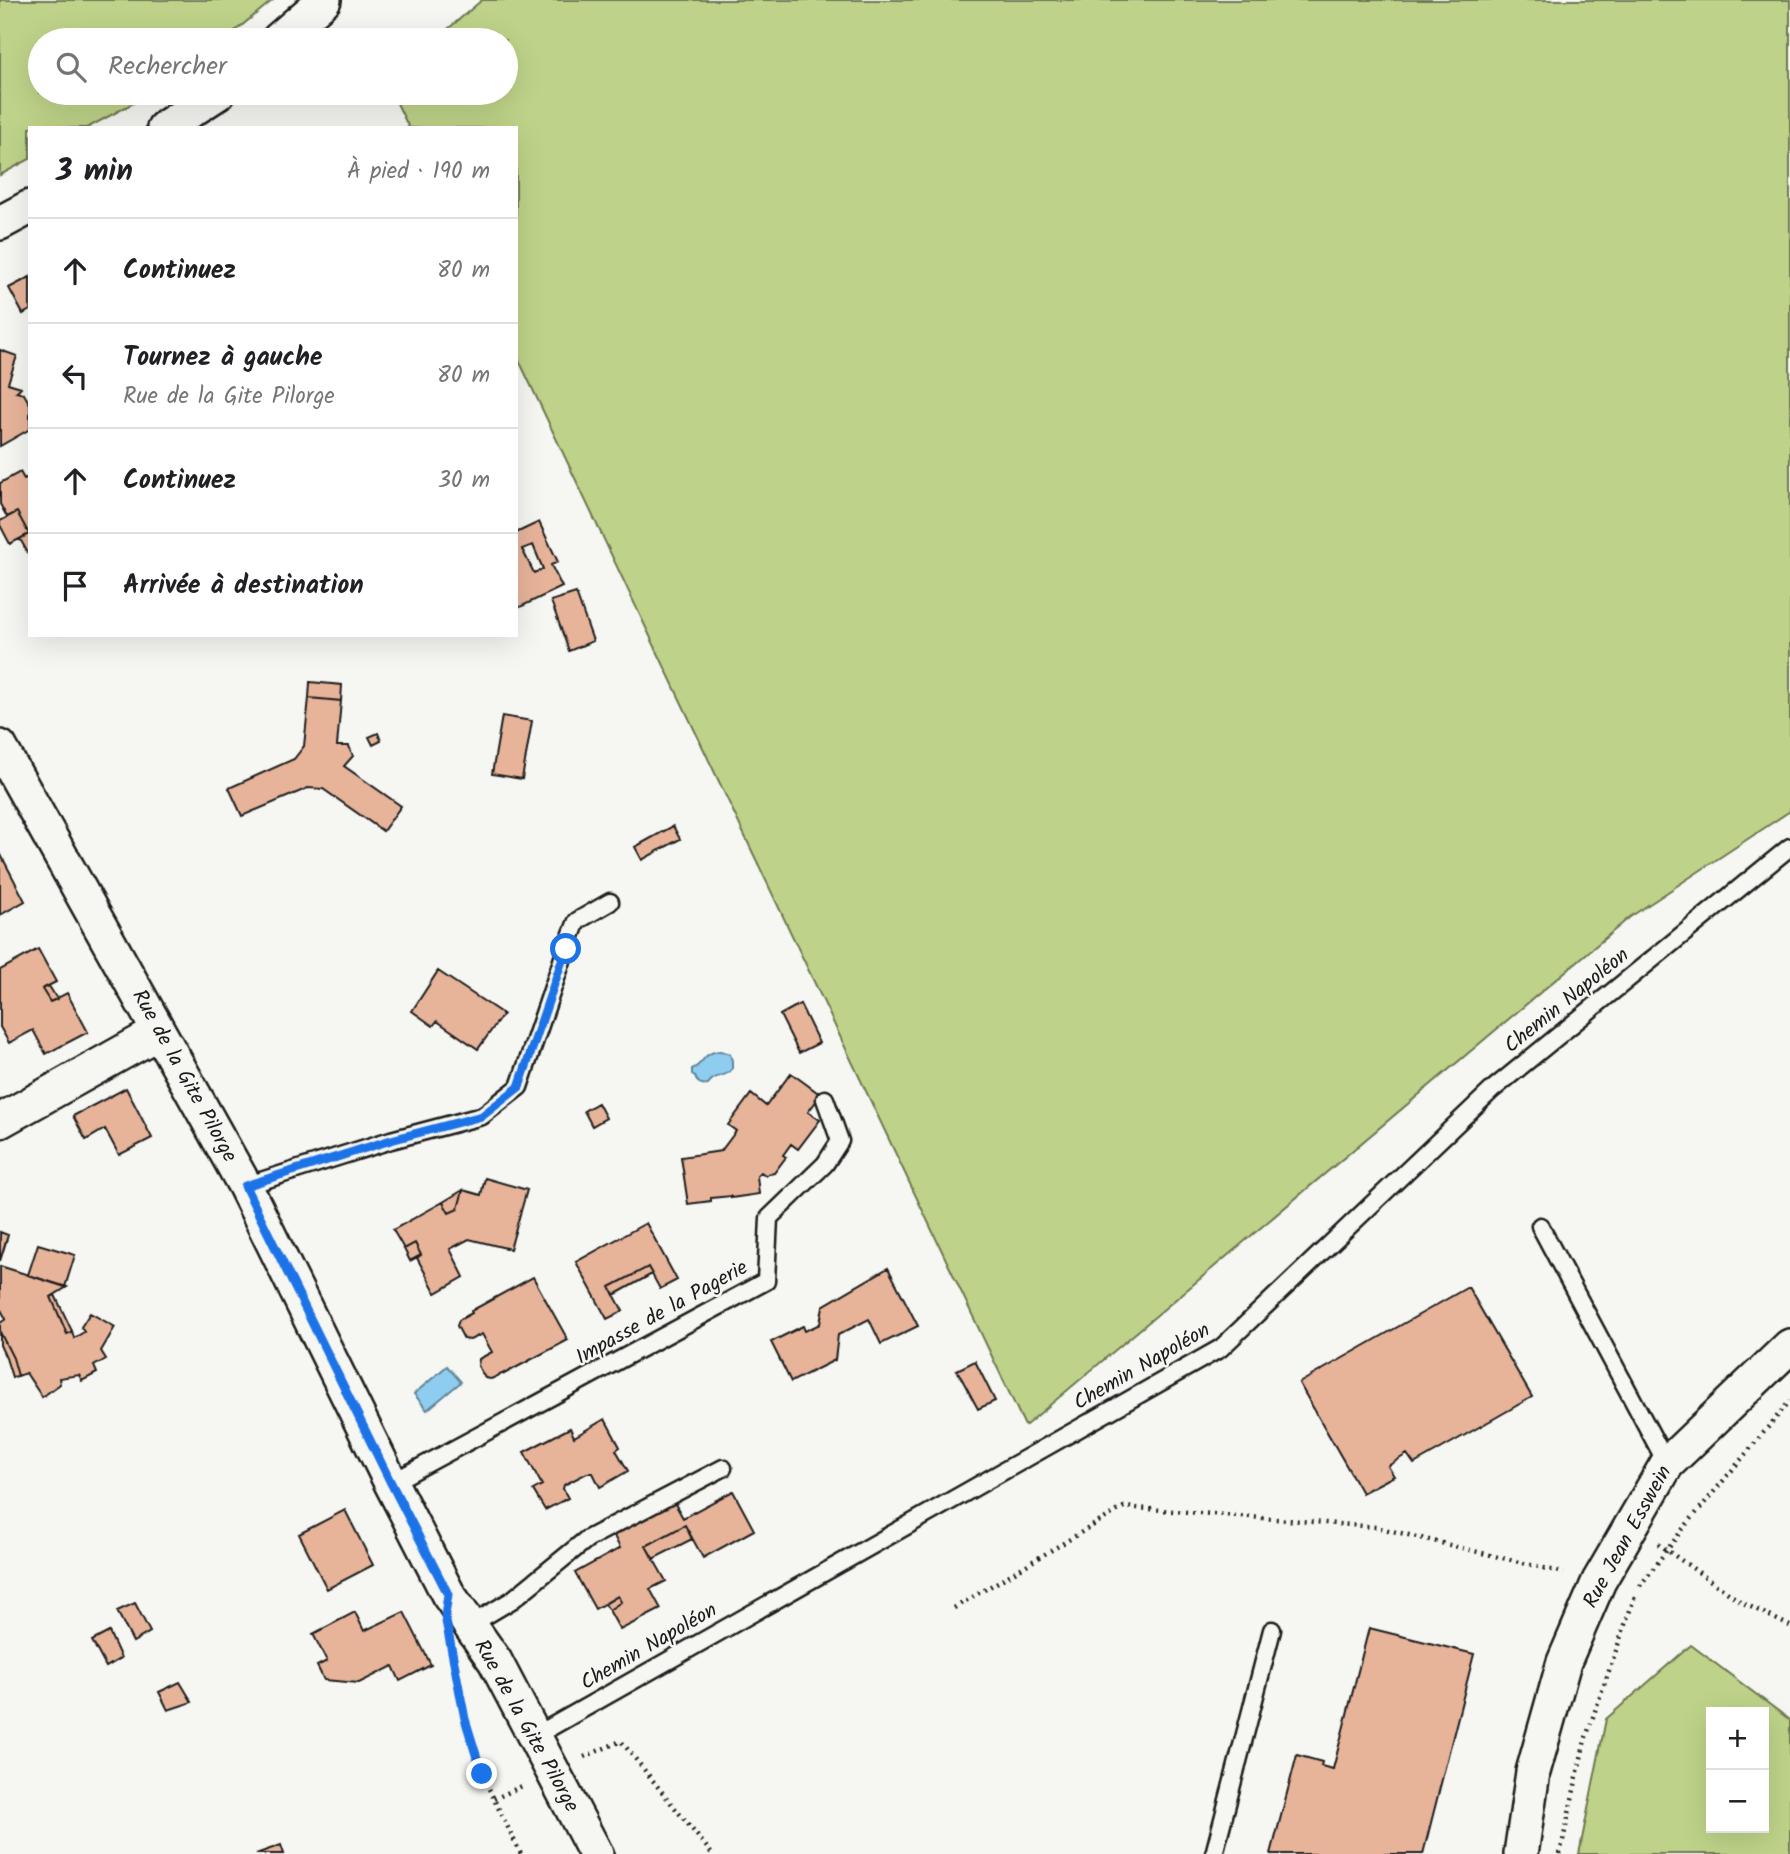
<!DOCTYPE html>
<html lang="fr">
<head>
<meta charset="utf-8">
<style>
	:root { --surface:#fff; --page:#f2f2f2; --text:#202124; --muted:#757577; --line:#e0e0e0 }
	body { margin:0; font-family:Kalam,sans-serif; background:var(--page); color:var(--text) }
	.controls { position:absolute; right:21px; bottom:21px; display:grid; overflow:hidden; border-radius:0px; box-shadow:0 7px 28px #0002 }
	.controls button { width:63px; height:63px; display:grid; place-items:center; padding:0; border:0; border-bottom:2px solid var(--line); background:var(--surface); color:var(--text); font:35px sans-serif }
	.stop { position:absolute; width:21px; height:21px; margin:-16px; border:5px solid #1a73e8; border-radius:50%; background:#fff }
	.stop.end { background:#1a73e8; border-color:#fff; box-shadow:0 2px 7px #0008 }
	.list { margin:0; padding:0; list-style:none }
	h2 { display:flex; justify-content:space-between; align-items:center; height:91px; margin:0; padding:0 28px; font-size:30px }
	h2 small { font-size:23px; font-weight:400; color:var(--muted) }
	.list li { display:grid; grid-template-columns:46px 1fr auto; gap:21px; align-items:center; box-sizing:border-box; height:105px; padding:0 28px; border-top:2px solid var(--line) }
	.list b { display:block; font-size:26px; white-space:nowrap }
	.list p { margin:0; font-size:23px; white-space:nowrap; color:var(--muted) }
	.list em { font-size:23px; font-style:normal; color:var(--muted) }
	.icon { flex:none; width:38px; height:38px; fill:none; stroke:currentColor; stroke-width:2; stroke-linecap:round; stroke-linejoin:round }
	.map { position:relative; flex:none; width:1790px; height:1854px; overflow:hidden }
	.search { position:absolute; background:var(--surface); box-shadow:0 7px 28px #0002; left:28px; top:28px; width:490px; height:77px; display:flex; align-items:center; gap:18px; box-sizing:border-box; padding:0 24px; border-radius:38px; color:var(--muted); font-size:26px }
	.panel { position:absolute; background:var(--surface); box-shadow:0 7px 28px #0002; left:28px; top:126px; width:490px; height:511px; border-radius:0px }
	.map>svg:first-child { display:block }
	.green { fill:#bed389; stroke:#6d7852; stroke-width:2; fill-rule:evenodd }
	.water { fill:#8ecdef; stroke:#60869b; stroke-width:2 }
	.building { fill:#e7b49a; stroke:#1c1c1c; stroke-width:2; fill-rule:evenodd }
	.lines { fill:none; stroke-linecap:round; stroke-linejoin:round }
	.service-casing { stroke:#1c1c1c; stroke-width:21 }
	.minor-casing { stroke:#1c1c1c; stroke-width:38 }
	.path { stroke:#1c1c1c; stroke-width:4.5; stroke-dasharray:2 5; stroke-linecap:butt }
	.service { stroke:#f6f6f2; stroke-width:16 }
	.minor { stroke:#f6f6f2; stroke-width:33 }
	.route { stroke:#1a73e8; stroke-width:9 }
	.labels { text-anchor:middle; dominant-baseline:central; stroke-width:5; stroke-linejoin:round; paint-order:stroke }
	.street-label { font-size:21px; fill:#1c1c1c; stroke:#f6f6f2 }
</style>
</head>
<body>
<div class="map">
<svg width="1790" height="1854" viewBox="0 0 1790 1854">
	<rect width="100%" height="100%" fill="#f6f6f2"/>
	<filter id="ink" filterUnits="userSpaceOnUse"><feTurbulence type="fractalNoise" baseFrequency=".0143" numOctaves="2"/><feDisplacementMap in="SourceGraphic" scale="14" xChannelSelector="R" yChannelSelector="G"/><feConvolveMatrix kernelMatrix="1 2 1 2 8 2 1 2 1" color-interpolation-filters="sRGB"/></filter>
	<g filter="url(#ink)">
		<path class="green" d="M 0,0 L 273,0 L 224,40 L 40,40 L 40,93 L 152,93 L 87,128 L 30,128 L 30,159 L 0,175 Z
			M 482,0 L 1790,0 L 1790,811 L 1630,917 L 1025,1426 L 516,354 L 516,128 L 409,128 L 392,93 L 506,93 L 506,40 L 435,40 Z
			M 1691,1645 L 1790,1720 L 1790,1854 L 1579,1854 L 1606,1719 ZM 1764,1712 L 1764,1828 L 1711,1828 L 1711,1712 Z"/>
		<path class="water" d="M 720,1051 L 730,1054 L 732,1061 L 732,1069 C 725,1079 715,1073 708,1084 C 701,1086 696,1082 695,1076 L 692,1074 L 692,1069 C 705,1064 701,1053 720,1051 Z
			M 447,1366 L 461,1382 L 427,1410 L 414,1394 Z"/>
		<path class="building" d="M 30,277 L 30,310 L 23,314 L 9,288 Z
			M 0,350 L 17,356 L 8,383 L 21,387 L 16,392 L 24,394 L 30,404 L 30,429 L 0,446 Z
			M 20,472 L 24,479 L 30,476 L 30,557 L 20,539 L 29,534 L 17,512 L 7,517 L 0,504 L 0,483 Z
			M 17,512 L 29,534 L 10,544 L 0,525 L 0,521 Z
			M 539,522 L 558,562 L 551,565 L 562,587 L 516,609 L 516,533 ZM 533,545 L 543,569 L 534,573 L 522,549 Z
			M 576,593 L 593,641 L 569,651 L 551,601 Z
			M 310,682 L 342,685 L 341,701 L 309,698 Z
			M 309,698 L 341,701 L 337,746 L 349,746 L 353,756 L 344,766 L 401,806 L 383,831 L 323,789 L 308,788 L 242,816 L 229,788 L 294,759 L 304,746 Z
			M 502,716 L 532,721 L 522,779 L 492,774 Z
			M 378,733 L 381,741 L 373,745 L 369,737 Z
			M 673,826 L 680,839 L 642,860 L 635,847 Z
			M 0,853 L 25,901 L 0,915 Z
			M 38,949 L 56,982 L 42,989 L 50,1002 L 67,993 L 88,1032 L 46,1054 L 33,1030 L 9,1043 L 0,1027 L 0,970 Z
			M 438,971 L 503,1014 L 478,1049 L 437,1021 L 433,1026 L 412,1011 Z
			M 49,986 L 57,999 L 50,1002 L 42,989 Z
			M 800,1004 L 819,1043 L 799,1053 L 780,1015 Z
			M 791,1073 L 821,1095 L 808,1112 L 820,1120 L 798,1149 L 791,1144 L 783,1155 L 786,1157 L 774,1173 L 765,1175 L 761,1172 L 757,1176 L 759,1194 L 731,1198 L 731,1196 L 711,1198 L 711,1201 L 688,1204 L 681,1157 L 721,1151 L 736,1131 L 728,1125 L 751,1094 L 766,1106 Z
			M 126,1088 L 152,1138 L 119,1155 L 105,1129 L 86,1140 L 73,1116 Z
			M 598,1103 L 606,1118 L 592,1126 L 584,1111 Z
			M 485,1178 L 527,1190 L 510,1249 L 469,1239 L 450,1249 L 464,1277 L 436,1293 L 417,1258 L 421,1255 L 415,1243 L 404,1249 L 393,1230 L 443,1202 L 449,1213 L 458,1209 L 463,1190 L 481,1195 Z
			M 463,1190 L 458,1209 L 449,1213 L 443,1202 Z
			M 646,1223 L 677,1280 L 660,1289 L 648,1267 L 610,1287 L 623,1311 L 607,1319 L 576,1262 Z
			M 0,1232 L 8,1235 L 0,1261 Z
			M 415,1243 L 421,1255 L 410,1261 L 404,1249 Z
			M 38,1244 L 75,1255 L 65,1287 L 28,1275 Z
			M 0,1266 L 67,1287 L 51,1297 L 67,1334 L 72,1331 L 74,1338 L 84,1332 L 81,1327 L 90,1313 L 115,1327 L 101,1351 L 106,1359 L 94,1366 L 97,1373 L 82,1381 L 79,1375 L 59,1378 L 60,1384 L 42,1397 L 26,1373 L 18,1376 L 13,1358 L 0,1332 L 0,1323 L 6,1319 L 0,1308 Z
			M 648,1267 L 652,1274 L 614,1295 L 610,1287 Z
			M 888,1268 L 918,1326 L 881,1344 L 869,1319 L 838,1335 L 835,1360 L 791,1382 L 771,1342 L 803,1326 L 805,1331 L 820,1324 L 823,1306 Z
			M 533,1277 L 568,1340 L 504,1374 L 504,1373 L 491,1379 L 485,1378 L 478,1366 L 479,1359 L 492,1352 L 482,1334 L 470,1340 L 464,1339 L 457,1326 L 459,1320 L 472,1313 L 471,1311 Z
			M 1468,1287 L 1532,1397 L 1414,1464 L 1407,1454 L 1388,1466 L 1394,1476 L 1362,1493 L 1299,1383 Z
			M 55,1295 L 72,1331 L 67,1334 L 51,1297 Z
			M 0,1332 L 13,1358 L 18,1376 L 12,1377 L 6,1358 L 0,1345 Z
			M 975,1361 L 995,1401 L 978,1409 L 957,1370 Z
			M 605,1419 L 620,1447 L 616,1450 L 628,1471 L 600,1487 L 593,1473 L 587,1473 L 564,1485 L 563,1489 L 568,1498 L 545,1510 L 533,1490 L 542,1485 L 524,1452 L 570,1428 L 574,1437 Z
			M 733,1491 L 754,1530 L 703,1558 L 685,1525 L 646,1546 L 666,1581 L 650,1589 L 661,1609 L 620,1630 L 609,1610 L 621,1602 L 618,1596 L 595,1609 L 575,1573 L 620,1548 L 613,1534 L 674,1502 L 683,1518 Z
			M 345,1510 L 373,1565 L 327,1589 L 299,1534 Z
			M 685,1525 L 692,1539 L 653,1559 L 646,1546 Z
			M 618,1596 L 621,1602 L 609,1610 L 605,1604 Z
			M 135,1603 L 150,1632 L 133,1642 L 117,1611 Z
			M 355,1612 L 364,1631 L 404,1612 L 431,1665 L 400,1681 L 393,1666 L 359,1683 L 324,1680 L 317,1666 L 327,1661 L 313,1634 Z
			M 1369,1628 L 1474,1654 L 1423,1854 L 1271,1854 L 1297,1755 L 1322,1762 L 1321,1766 L 1333,1769 Z
			M 109,1632 L 121,1658 L 106,1667 L 92,1641 Z
			M 180,1682 L 192,1702 L 168,1710 L 159,1692 Z
			M 281,1845 L 284,1854 L 256,1854 Z"/>
		<g class="lines">
			<g class="service-casing">
				<path id="service" d="M 245,1186 L 391,1140 L 482,1116 L 519,1087 L 566,949 L 577,921 L 610,902
					M 1540,1226 L 1667,1464
					M 391,1483 L 766,1281 L 769,1218 L 825,1164 L 840,1141 L 825,1099
					M 470,1625 L 512,1600 L 587,1539 L 723,1468
					M 535,1736 L 1221,1348 L 1493,1089 L 1790,847
					M 1214,1854 L 1272,1630"/>
			</g>
			<g class="minor-casing">
				<path id="minor" d="M 278,40 L 324,0
					M 164,128 L 218,93
					M 0,223 L 30,207
					M 0,747 L 245,1186 L 391,1483 L 448,1594 L 495,1661 L 596,1854
					M 0,1121 L 159,1032
					M 1521,1854 L 1533,1772 L 1564,1662 L 1599,1581 L 1667,1464 L 1790,1346"/>
			</g>
			<path class="path" d="M 1658,1544 L 1741,1602 L 1790,1626
				M 1640,1586 L 1682,1530 L 1790,1401
				M 954,1608 L 1124,1507 L 1376,1527 L 1564,1573
				M 455,1668 L 465,1719 L 482,1775 L 521,1854
				M 584,1757 L 621,1741 L 712,1854
				M 494,1799 L 522,1786
				M 1560,1854 L 1585,1740 L 1636,1593"/>
			<use href="#service" class="service"/>
			<use href="#minor" class="minor"/>
		</g>
	</g>
	<g class="lines" filter="url(#ink)">
		<path class="route" d="M 482,1774 L 465,1719 L 445,1616 L 448,1594 L 391,1483 L 245,1186 L 391,1140 L 482,1116 L 519,1087 L 566,949"/>
	</g>
	<g class="labels">
		<g class="street-label">
			<text transform="translate(1567 1001) rotate(-39)">Chemin Napoléon</text>
			<text transform="translate(184 1076) rotate(61)">Rue de la Gite Pilorge</text>
			<text transform="translate(662 1313) rotate(-29)">Impasse de la Pagerie</text>
			<text transform="translate(1142 1367) rotate(-30)">Chemin Napoléon</text>
			<text transform="translate(1628 1537) rotate(-61)">Rue Jean Esswein</text>
			<text transform="translate(649 1647) rotate(-30)">Chemin Napoléon</text>
			<text transform="translate(526 1726) rotate(61)">Rue de la Gite Pilorge</text>
		</g>
	</g>
</svg>
<div class="controls">
<button>+</button>
<button>−</button>
</div>
<div class="stop" style="left:566px;top:949px"></div>
<div class="stop end" style="left:482px;top:1774px"></div>
<div class="search"><svg class="icon" aria-label="search" viewBox="0 0 24 24"><circle cx="10" cy="10" r="6"/><path d="M15 15l6 6"/></svg>Rechercher</div>
<section class="panel">
<h2>3 min<small>À pied · 190 m</small></h2>
<ul class="list">
<li><svg class="icon" aria-label="ahead" viewBox="0 0 24 24"><path d="M12 20V5M6 11l6-6 6 6"/></svg><div><b>Continuez</b></div><em>80 m</em></li>
<li><svg class="icon" aria-label="left" viewBox="0 0 24 24"><path d="M17 20v-9H6M10 6l-5 5 5 5"/></svg><div><b>Tournez à gauche</b><p>Rue de la Gite Pilorge</p></div><em>80 m</em></li>
<li><svg class="icon" aria-label="ahead" viewBox="0 0 24 24"><path d="M12 20V5M6 11l6-6 6 6"/></svg><div><b>Continuez</b></div><em>30 m</em></li>
<li><svg class="icon" aria-label="arrive" viewBox="0 0 24 24"><path d="M6 21V4h12l-3 4 3 4H6"/></svg><div><b>Arrivée à destination</b></div></li>
</ul>
</section>
</div>
</body>
</html>
